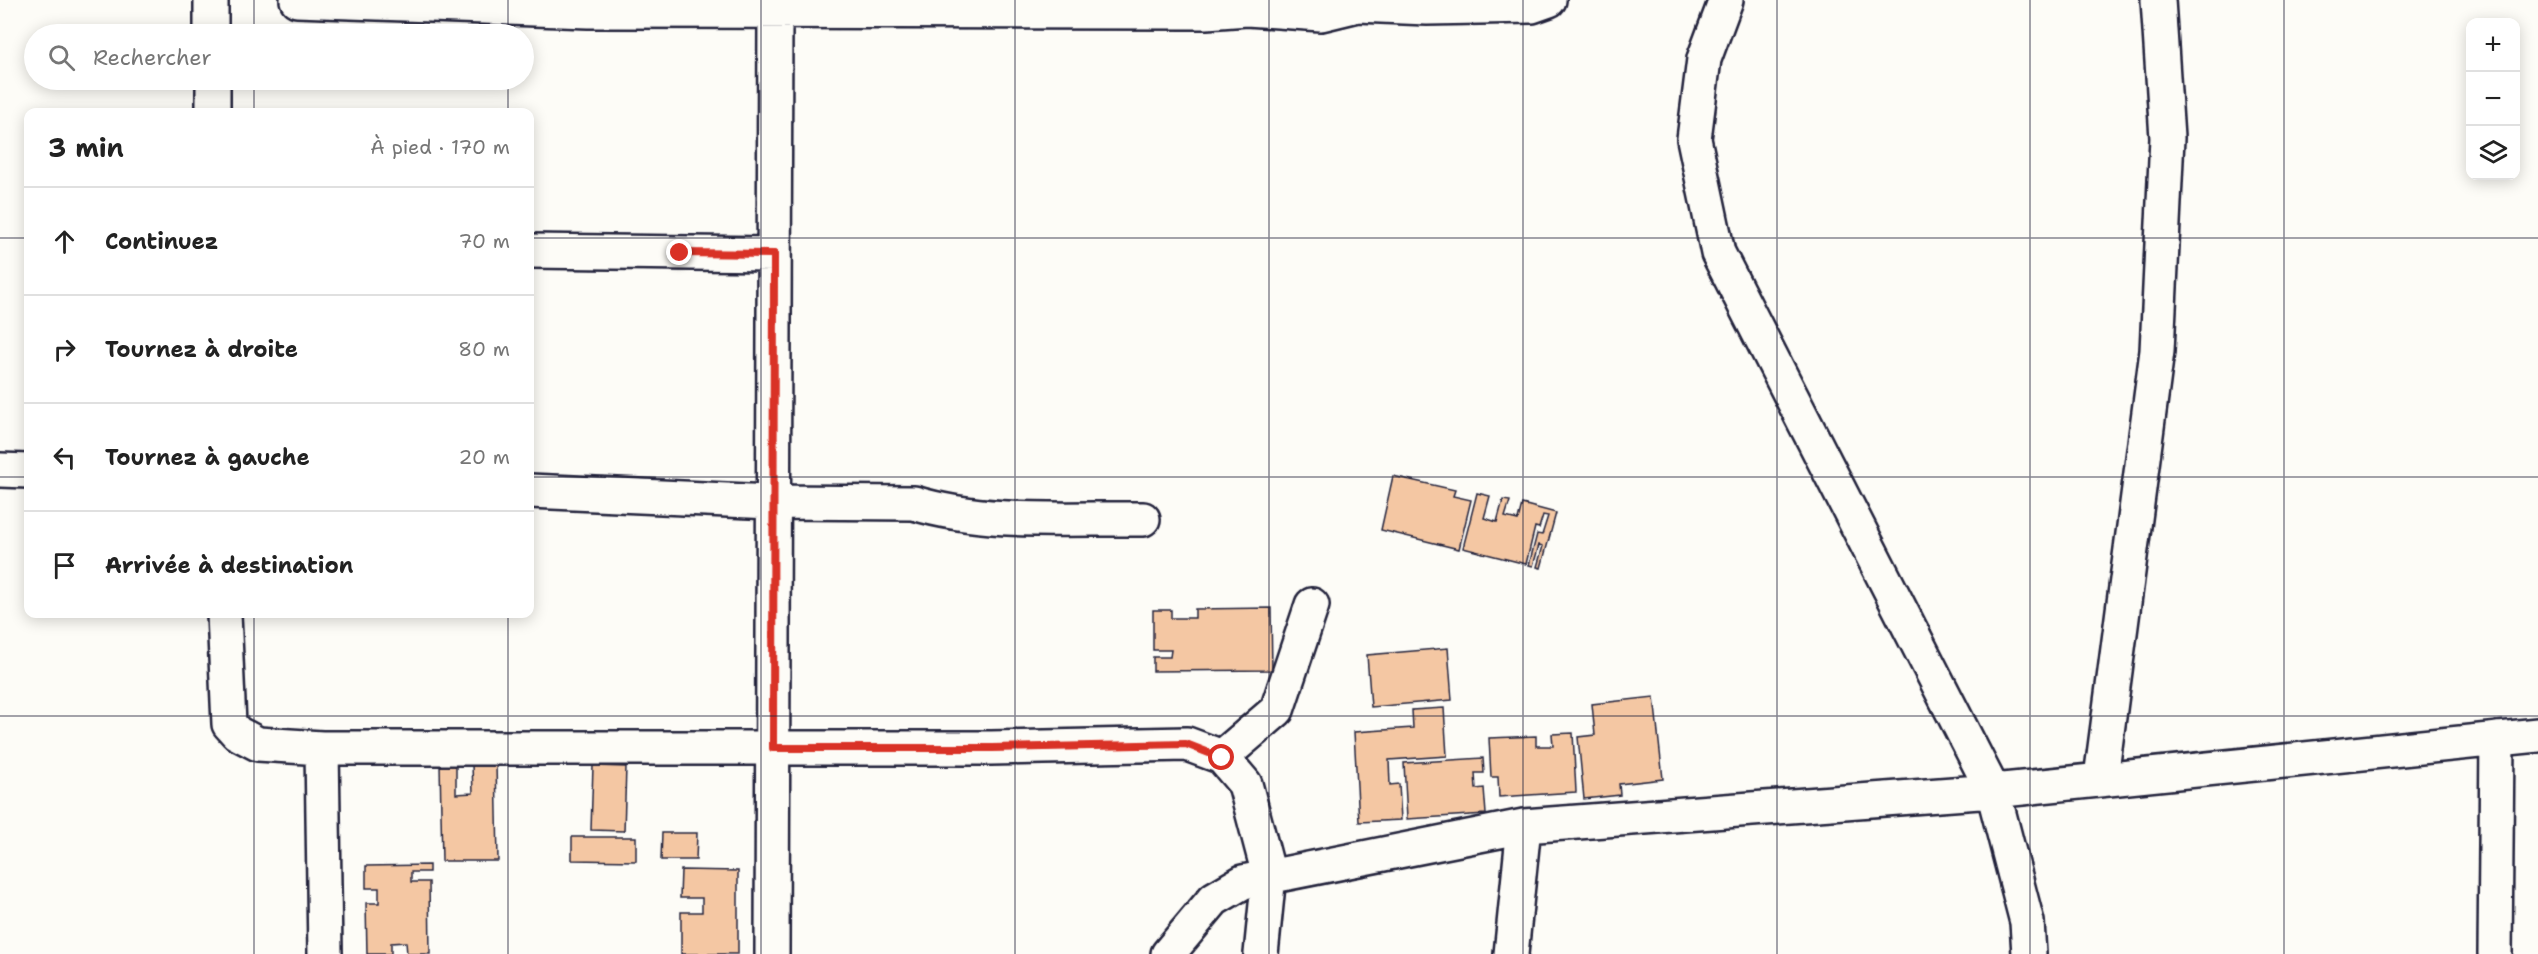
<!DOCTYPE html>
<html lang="fr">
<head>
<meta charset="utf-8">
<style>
	:root { --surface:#fff; --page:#f2f2f2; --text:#222; --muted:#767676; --line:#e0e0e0 }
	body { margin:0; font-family:"Shantell Sans",sans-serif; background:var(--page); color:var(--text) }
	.controls { position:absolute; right:18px; top:18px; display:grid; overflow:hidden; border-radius:12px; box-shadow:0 3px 15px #0003 }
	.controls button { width:54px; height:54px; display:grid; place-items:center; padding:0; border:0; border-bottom:2px solid var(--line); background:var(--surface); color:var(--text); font:30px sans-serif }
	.stop { position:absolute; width:18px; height:18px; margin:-14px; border:4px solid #d93025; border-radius:50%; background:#fff }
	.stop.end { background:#d93025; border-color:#fff; box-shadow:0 2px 6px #0008 }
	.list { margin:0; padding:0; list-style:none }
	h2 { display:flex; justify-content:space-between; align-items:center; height:78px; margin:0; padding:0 24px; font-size:26px }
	h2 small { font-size:20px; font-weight:400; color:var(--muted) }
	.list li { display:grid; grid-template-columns:39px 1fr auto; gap:18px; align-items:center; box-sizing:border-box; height:108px; padding:0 24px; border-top:2px solid var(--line) }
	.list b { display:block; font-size:22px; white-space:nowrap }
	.list em { font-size:20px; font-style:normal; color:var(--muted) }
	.icon { flex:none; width:33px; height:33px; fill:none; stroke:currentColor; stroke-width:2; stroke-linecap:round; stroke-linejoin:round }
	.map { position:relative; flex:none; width:2538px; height:954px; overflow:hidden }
	.search { position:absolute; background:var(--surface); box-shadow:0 3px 15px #0003; left:24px; top:24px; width:510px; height:66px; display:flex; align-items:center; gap:15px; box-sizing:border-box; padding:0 21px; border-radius:33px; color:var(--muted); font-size:22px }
	.panel { position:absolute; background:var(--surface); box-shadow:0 3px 15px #0003; left:24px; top:108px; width:510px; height:510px; border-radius:12px }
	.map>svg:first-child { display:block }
	.building { fill:#f4c7a3; stroke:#22223b; stroke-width:1.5 }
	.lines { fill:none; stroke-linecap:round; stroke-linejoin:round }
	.street-casing { stroke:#22223b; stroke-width:38 }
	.street { stroke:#fdfcf7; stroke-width:33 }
	.route { stroke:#d93025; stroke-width:8 }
	.grid { fill:none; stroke:#22223b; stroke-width:1.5; stroke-opacity:0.55 }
</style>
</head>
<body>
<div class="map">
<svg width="2538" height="954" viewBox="0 0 2538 954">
	<rect width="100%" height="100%" fill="#fdfcf7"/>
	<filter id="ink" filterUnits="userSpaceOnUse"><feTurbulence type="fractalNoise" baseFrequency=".0167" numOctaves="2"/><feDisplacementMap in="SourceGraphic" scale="12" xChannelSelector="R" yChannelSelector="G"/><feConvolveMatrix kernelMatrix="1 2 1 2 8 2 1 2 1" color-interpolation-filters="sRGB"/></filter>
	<g filter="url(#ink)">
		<path class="building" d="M 1393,476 L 1455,490 L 1453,496 L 1471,500 L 1459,549 L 1381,530 Z
			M 1477,493 L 1490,496 L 1484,518 L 1497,522 L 1503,500 L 1510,501 L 1505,517 L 1518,520 L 1522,504 L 1556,513 L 1541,568 L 1537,567 L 1543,546 L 1539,545 L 1533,566 L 1529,565 L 1537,534 L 1542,535 L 1548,516 L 1543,515 L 1539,528 L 1535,527 L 1526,564 L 1463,548 Z
			M 1271,608 L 1272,670 L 1153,671 L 1153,657 L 1170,657 L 1171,650 L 1153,650 L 1153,610 L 1171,610 L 1171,618 L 1195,618 L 1195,609 Z
			M 1448,648 L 1452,700 L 1371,707 L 1367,655 Z
			M 1654,697 L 1663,779 L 1619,784 L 1620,795 L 1584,799 L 1578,737 L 1595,735 L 1592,704 Z
			M 1444,708 L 1447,756 L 1389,760 L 1390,785 L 1399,784 L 1401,820 L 1359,822 L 1354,732 L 1413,728 L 1412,710 Z
			M 1573,733 L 1576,792 L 1499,797 L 1498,777 L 1491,777 L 1489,738 L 1536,736 L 1536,746 L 1553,746 L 1552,734 Z
			M 1483,758 L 1484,773 L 1475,773 L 1476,789 L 1484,788 L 1486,814 L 1407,819 L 1404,763 Z
			M 496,763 L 498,861 L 442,861 L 440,764 L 456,764 L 456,794 L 473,793 L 472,764 Z
			M 593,766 L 626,767 L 624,831 L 591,830 Z
			M 662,833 L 697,833 L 696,860 L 661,860 Z
			M 572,837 L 636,837 L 636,861 L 572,860 Z
			M 429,865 L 429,872 L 411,872 L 411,882 L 429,882 L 430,954 L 407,954 L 406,942 L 391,943 L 391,954 L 367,954 L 366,903 L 379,903 L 379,888 L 366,888 L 366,866 Z
			M 681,870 L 738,871 L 738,954 L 681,954 L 681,912 L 702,912 L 702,898 L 680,898 Z"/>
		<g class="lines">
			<g class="street-casing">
				<path id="street" d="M 211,0 L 211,34
					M 297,0 L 588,11 L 1206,12 L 1247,9 L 1321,14 L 1358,5 L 1427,8 L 1532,6 L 1549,0
					M 1726,0 L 1704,59 L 1694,139 L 1718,253 L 1993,791 L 2027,922 L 2029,954
					M 213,80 L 213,112
					M 530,251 L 774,254
					M 0,470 L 28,471
					M 530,491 L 773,502 L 914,503 C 986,525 1068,518 1143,519
					M 224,614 L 229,724 L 237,733 L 258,744 L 322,748 L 991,748 L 1187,744 L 1222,757 L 1245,784 L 1269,875 L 1261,954
					M 322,748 L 325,954
					M 1222,757 L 1277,710 L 1312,605
					M 2101,778 L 2157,351 L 2167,138 L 2158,0
					M 772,954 L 775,9
					M 1168,954 L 1214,899 L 1243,882 L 1524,826 L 1993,791 L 2538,735
					M 1511,954 L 1524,826
					M 2495,954 L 2497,739"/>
			</g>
			<use href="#street" class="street"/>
		</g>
	</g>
	<g class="lines" filter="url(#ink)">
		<path class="route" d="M 680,253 L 774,254 L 773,748 L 992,748 L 1186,744 L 1222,758"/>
	</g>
	<path class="grid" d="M 254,0 L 254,34M 508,0 L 508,34M 761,0 L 761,954M 1015,0 L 1015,954M 1269,0 L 1269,954M 1523,0 L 1523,954M 1777,0 L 1777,954M 2030,0 L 2030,954M 2284,0 L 2284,954M 254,80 L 254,112M 508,80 L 508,112M 0,238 L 28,238M 530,238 L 2538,238M 0,477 L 28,477M 530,477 L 2538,477M 254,614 L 254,954M 508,614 L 508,954M 0,716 L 2538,716"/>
</svg>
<div class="controls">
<button>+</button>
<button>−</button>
<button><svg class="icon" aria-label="layers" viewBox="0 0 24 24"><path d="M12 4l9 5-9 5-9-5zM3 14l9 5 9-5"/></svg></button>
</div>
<div class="stop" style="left:1222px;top:758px"></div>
<div class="stop end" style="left:680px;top:253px"></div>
<div class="search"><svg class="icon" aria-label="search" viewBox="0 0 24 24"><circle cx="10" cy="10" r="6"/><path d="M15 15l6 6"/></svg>Rechercher</div>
<section class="panel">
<h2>3 min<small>À pied · 170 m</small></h2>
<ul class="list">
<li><svg class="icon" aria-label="ahead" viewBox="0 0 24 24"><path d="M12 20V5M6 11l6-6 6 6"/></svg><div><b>Continuez</b></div><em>70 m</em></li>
<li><svg class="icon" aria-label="right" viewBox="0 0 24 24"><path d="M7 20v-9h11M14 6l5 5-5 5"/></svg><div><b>Tournez à droite</b></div><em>80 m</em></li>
<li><svg class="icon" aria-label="left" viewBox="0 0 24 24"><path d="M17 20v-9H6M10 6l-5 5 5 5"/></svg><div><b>Tournez à gauche</b></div><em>20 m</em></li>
<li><svg class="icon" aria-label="arrive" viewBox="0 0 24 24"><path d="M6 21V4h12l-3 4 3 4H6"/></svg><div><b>Arrivée à destination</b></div></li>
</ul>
</section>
</div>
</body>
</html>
